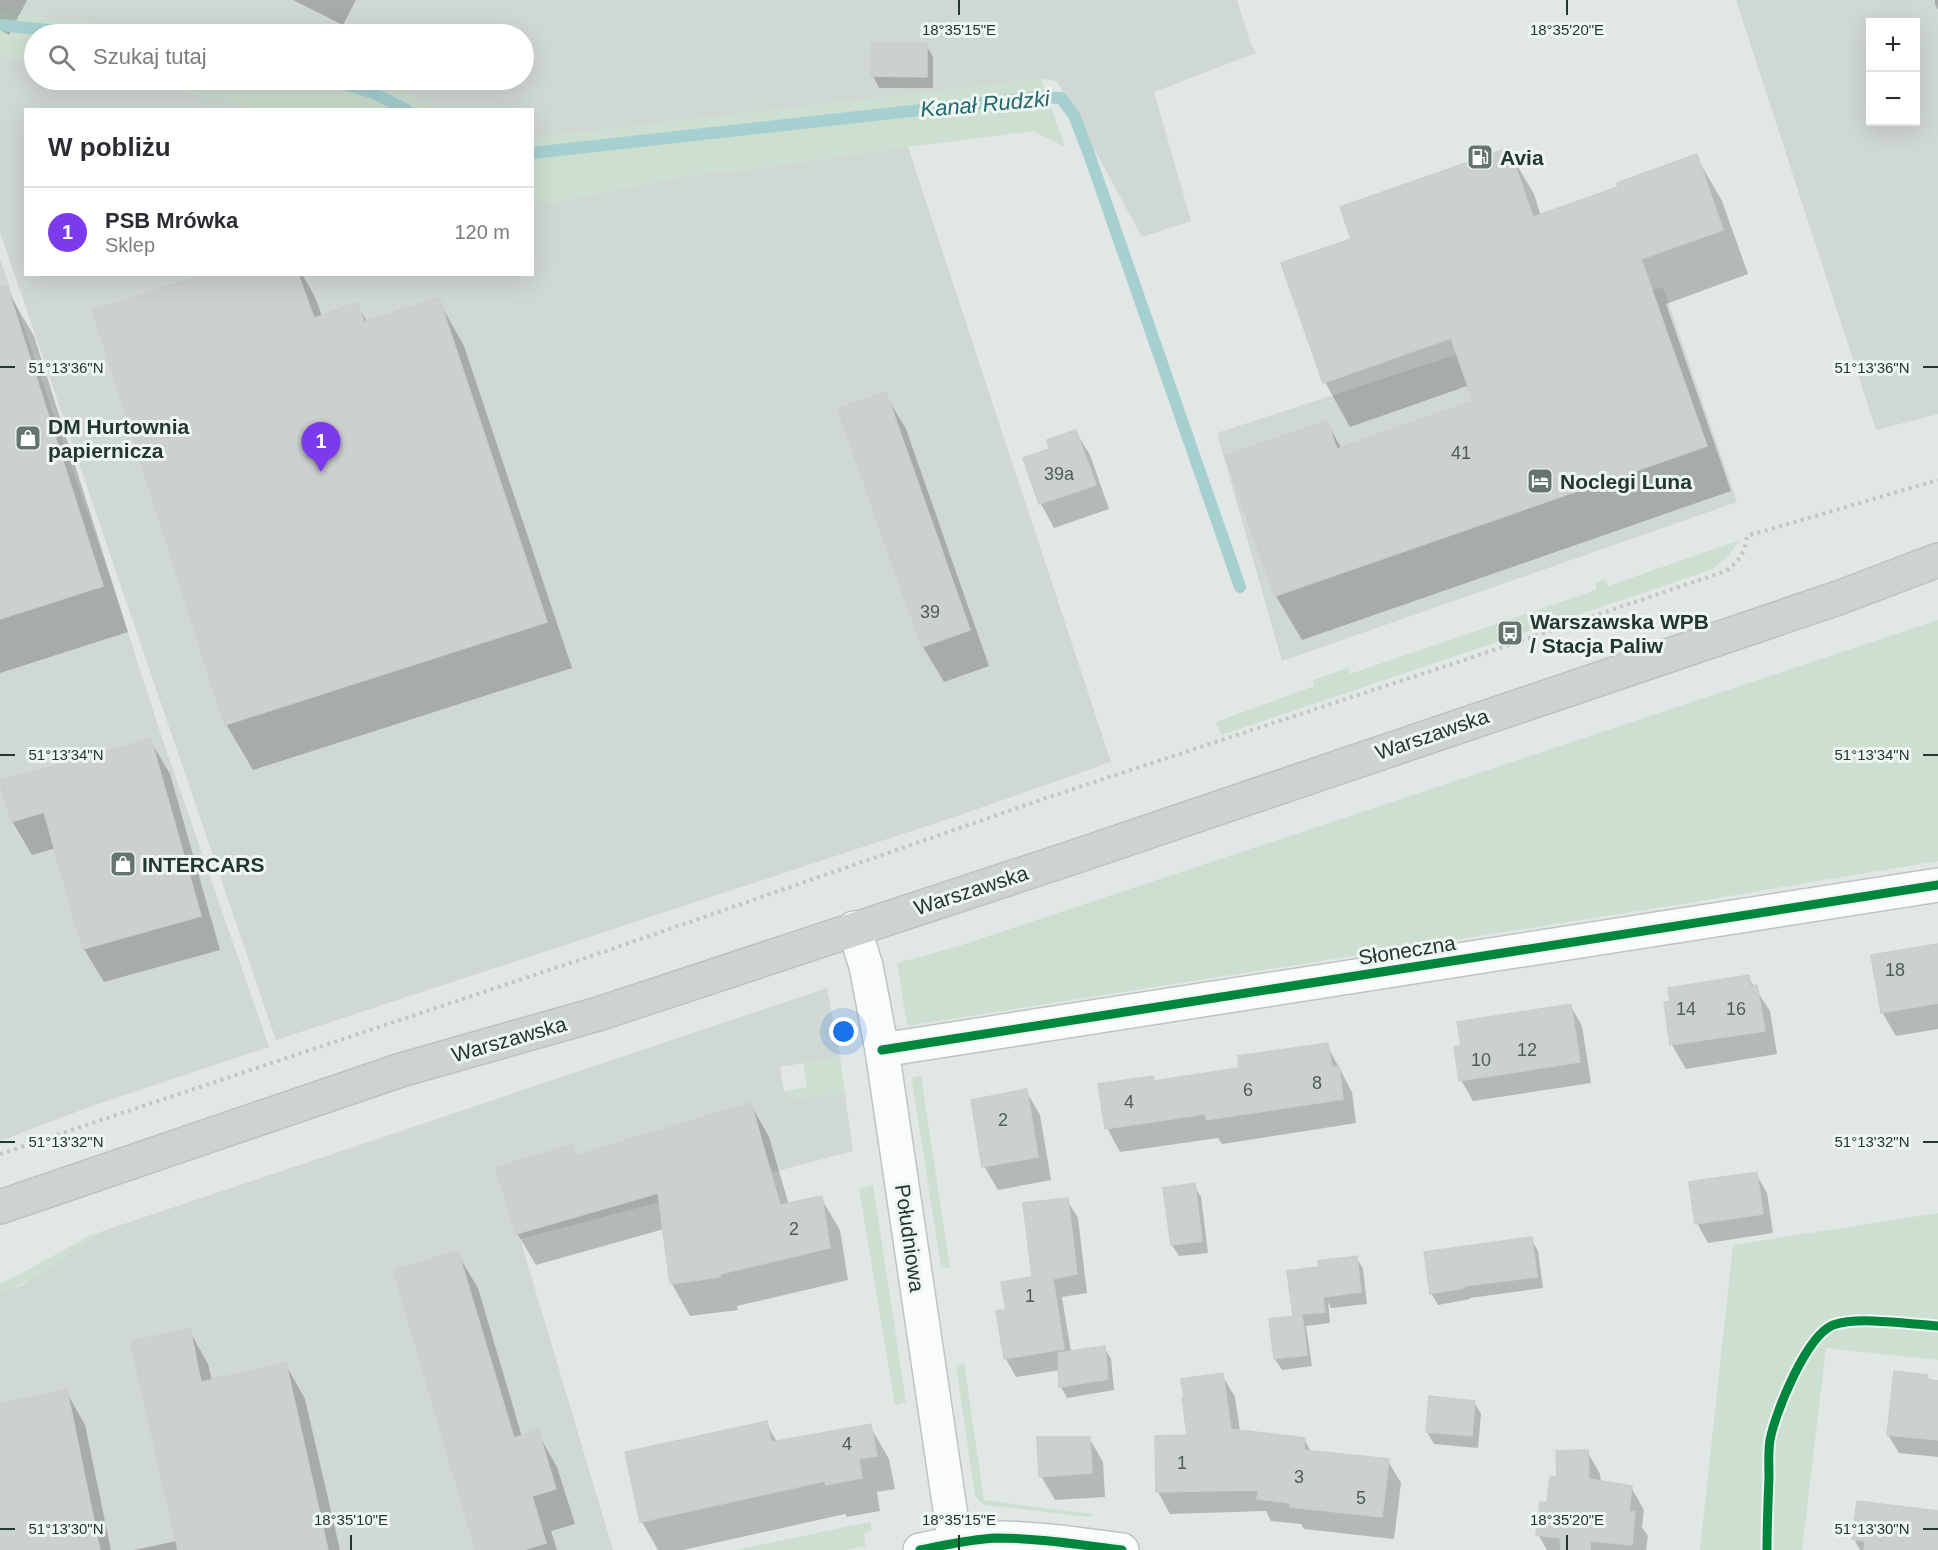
<!DOCTYPE html>
<html lang="pl">
<head>
<meta charset="utf-8">
<style>
	:root { --surface:#fff; --page:#f7f7f7; --text:#2b2b33; --muted:#7c7c81; --line:#e1e1e2; --accent:#7c3aed }
	body { margin:0; font-family:Arial,sans-serif; background:var(--page); color:var(--text) }
	.controls { position:absolute; right:18px; top:18px; display:grid; overflow:hidden; border-radius:0px; box-shadow:0 6px 24px #0002 }
	.controls button { width:54px; height:54px; display:grid; place-items:center; padding:0; border:0; border-bottom:2px solid var(--line); background:var(--surface); color:var(--text); font:30px sans-serif }
	.you { position:absolute; left:844px; top:1032px; width:21px; height:21px; margin:-15px; border:4px solid #fff; border-radius:50%; background:#1a73e8; box-shadow:0 0 0 9px #1a73e833 }
	.badge { display:grid; place-items:center; width:39px; height:39px; border-radius:50%; background:var(--accent); color:#fff; font-size:20px; font-weight:700 }
	.pin { position:absolute; translate:-50% -50px; filter:drop-shadow(0 2px 3px #0008) }
	.pin::after { content:''; position:absolute; top:32px; width:21px; height:18px; background:inherit; clip-path:polygon(0 0,100% 0,50% 100%) }
	.list { margin:0; padding:0; list-style:none }
	h2 { display:flex; justify-content:space-between; align-items:center; height:78px; margin:0; padding:0 24px; font-size:26px }
	h2 small { font-size:20px; font-weight:400; color:var(--muted) }
	.list li { display:grid; grid-template-columns:39px 1fr auto; gap:18px; align-items:center; box-sizing:border-box; height:90px; padding:0 24px; border-top:2px solid var(--line) }
	.list b { display:block; font-size:22px; white-space:nowrap }
	.list p { margin:0; font-size:20px; white-space:nowrap; color:var(--muted) }
	.list em { font-size:20px; font-style:normal; color:var(--muted) }
	.icon { flex:none; width:33px; height:33px; fill:none; stroke:currentColor; stroke-width:2; stroke-linecap:round; stroke-linejoin:round }
	.map { position:relative; flex:none; width:1938px; height:1550px; overflow:hidden }
	.search { position:absolute; background:var(--surface); box-shadow:0 6px 24px #0002; left:24px; top:24px; width:510px; height:66px; display:flex; align-items:center; gap:15px; box-sizing:border-box; padding:0 21px; border-radius:33px; color:var(--muted); font-size:22px }
	.panel { position:absolute; background:var(--surface); box-shadow:0 6px 24px #0002; left:24px; top:108px; width:510px; height:168px; border-radius:0px }
	.map>svg:first-child { display:block }
	.built { fill:#d0d8d3; fill-rule:evenodd }
	.green { fill:#ccdfd0 }
	.shadow { fill:#0003 }
	.lines { fill:none; stroke-linecap:round; stroke-linejoin:round }
	.stream { stroke:#a6d0d0; stroke-width:12 }
	.building { fill:#ccd0ce; stroke:#cacfcd; stroke-width:1.5 }
	.minor-casing { stroke:#bec4c1; stroke-width:36 }
	.major-casing { stroke:#bcc3c0; stroke-width:36 }
	.path { stroke:#bfc7c3; stroke-width:4; stroke-dasharray:3 4.5; stroke-linecap:butt }
	.minor { stroke:#fafbfb; stroke-width:33 }
	.major { stroke:#cdd3d0; stroke-width:33 }
	.cycleway-casing { stroke:#eff6f2; stroke-width:13 }
	.cycleway { stroke:#00873e; stroke-width:9 }
	.ticks { fill:none; stroke:#22372f; stroke-width:2 }
	.labels { text-anchor:middle; dominant-baseline:central; stroke-width:6; stroke-linejoin:round; paint-order:stroke }
	.number-label { font-size:18px; fill:#4c5d57 }
	.poi-label { font-size:21px; font-weight:bold; fill:#22372f; stroke:#eff6f2; text-anchor:start }
	.street-label { font-size:21px; fill:#22372f; stroke:#eff6f2 }
	.water-label { font-size:22px; font-style:italic; fill:#24686b; stroke:#eff6f2 }
	.ticks-label { font-size:15px; text-anchor:middle; fill:#22372f; stroke:#eff6f2; stroke-width:6; stroke-linejoin:round; paint-order:stroke }
</style>
</head>
<body>
<div class="map">
<svg width="1938" height="1550" viewBox="0 0 1938 1550">
	<rect width="100%" height="100%" fill="#e1e7e4"/>
	<path class="built" d="M 0,0 L 1237,0 L 1250,42 L 1256,53 L 1154,92 L 1191,221 L 1142,237 L 1057,81 L 1041,79 L 533,138 L 532,110 L 439,109 L 379,80 L 524,80 L 524,34 L 187,34 L 0,13 Z
		M 1736,0 L 1938,0 L 1938,414 L 1876,430 ZM 1870,22 L 1916,22 L 1916,122 L 1870,122 Z
		M 0,56 L 34,60 L 34,80 L 126,80 L 209,97 L 250,109 L 26,110 L 26,274 L 532,274 L 533,202 L 555,202 L 695,174 L 736,171 L 908,147 L 1111,762 L 960,815 L 276,1040 L 0,232 Z
		M 0,259 L 114,589 L 160,732 L 269,1047 L 89,1107 L 0,1141 Z
		M 1663,287 L 1737,502 L 1282,661 L 1217,433 Z
		M 827,988 L 840,1057 L 780,1067 L 784,1091 L 789,1099 L 845,1093 L 853,1151 L 520,1239 L 613,1550 L 0,1550 L 0,1292 L 20,1286 L 103,1231 Z"/>
	<path class="green" d="M 0,13 L 187,34 L 34,34 L 34,60 L 0,56 Z
		M 1041,79 L 1065,147 L 1033,131 L 908,147 L 736,171 L 695,174 L 555,202 L 533,202 L 533,138 Z
		M 126,80 L 379,80 L 439,109 L 250,109 L 209,97 Z
		M 1740,540 L 1728,556 L 1713,569 L 1222,735 L 1216,722 L 1314,686 L 1313,680 L 1348,668 L 1350,674 L 1596,590 L 1596,582 L 1605,579 L 1608,586 Z
		M 1938,620 L 1938,861 L 1676,905 L 907,1026 L 897,963 L 959,946 Z
		M 840,1057 L 845,1093 L 789,1099 L 784,1091 L 807,1087 L 803,1063 Z
		M 921,1076 L 950,1268 L 941,1267 L 912,1081 L 913,1077 Z
		M 873,1185 L 906,1402 L 895,1405 L 859,1188 Z
		M 1938,1213 L 1938,1360 L 1826,1348 L 1802,1550 L 1700,1550 L 1733,1245 Z
		M 103,1231 C 70,1254 38,1280 0,1292 L 0,1283 L 11,1279 L 89,1236 Z
		M 964,1363 L 984,1500 L 1092,1514 L 1090,1517 L 985,1505 L 980,1502 L 975,1496 L 956,1366 Z
		M 870,1522 L 872,1531 L 864,1534 L 866,1546 L 846,1550 L 735,1550 Z"/>
	<path class="shadow" d="M 0,0 L 27,0 L 9,35 L 0,30 Z
		M 293,0 L 356,0 L 343,25 Z
		M 1935,0 L 1938,0 L 1938,10 L 1935,4 Z
		M 926,45 L 933,57 L 933,88 L 879,88 L 873,76 Z
		M 1508,150 L 1534,194 L 1541,216 L 1620,188 L 1696,156 L 1722,201 L 1748,274 L 1666,304 L 1731,491 L 1302,640 L 1276,596 L 1227,457 L 1327,423 L 1342,449 L 1475,402 L 1470,385 L 1350,427 L 1325,382 L 1283,264 L 1353,240 Z
		M 210,274 L 302,274 L 314,295 L 322,316 L 357,305 L 368,323 L 438,300 L 464,346 L 572,668 L 253,770 L 226,724 Z
		M 7,290 L 34,336 L 128,632 L 0,673 L 0,292 Z
		M 885,394 L 906,429 L 989,666 L 944,682 L 923,647 L 840,410 Z
		M 1076,432 L 1090,455 L 1109,509 L 1054,528 L 1041,504 L 1025,459 L 1051,450 Z
		M 150,740 L 170,774 L 220,950 L 104,982 L 84,949 L 56,848 L 32,855 L 12,821 Z
		M 1938,946 L 1938,1029 L 1896,1036 L 1882,1012 Z
		M 1748,977 L 1770,1011 L 1777,1054 L 1686,1069 L 1672,1045 L 1665,1004 Z
		M 1570,1005 L 1582,1026 L 1591,1083 L 1473,1101 L 1461,1080 Z
		M 1327,1045 L 1352,1092 L 1356,1123 L 1222,1144 L 1218,1138 L 1120,1152 L 1107,1128 L 1152,1078 L 1155,1082 L 1241,1069 Z
		M 1026,1091 L 1040,1115 L 1051,1180 L 998,1190 L 984,1166 Z
		M 751,1105 L 769,1137 L 789,1205 L 821,1198 L 840,1230 L 848,1280 L 737,1306 L 738,1310 L 690,1316 L 672,1284 L 664,1229 L 536,1265 L 517,1233 L 571,1147 L 577,1157 Z
		M 1756,1174 L 1767,1193 L 1773,1233 L 1708,1243 L 1697,1223 Z
		M 1194,1185 L 1201,1197 L 1208,1253 L 1179,1256 L 1172,1245 L 1164,1190 Z
		M 1067,1200 L 1078,1218 L 1087,1293 L 1062,1297 L 1071,1352 L 1104,1347 L 1111,1359 L 1114,1390 L 1067,1398 L 1061,1387 L 1060,1370 L 1016,1377 L 1006,1359 L 1008,1311 L 1033,1279 Z
		M 1531,1239 L 1538,1251 L 1543,1288 L 1470,1298 L 1470,1299 L 1438,1305 L 1431,1293 Z
		M 457,1253 L 478,1288 L 522,1437 L 537,1432 L 557,1467 L 575,1524 L 551,1531 L 557,1550 L 478,1550 Z
		M 1356,1257 L 1363,1269 L 1367,1304 L 1331,1308 L 1328,1302 L 1330,1323 L 1306,1326 L 1312,1366 L 1282,1370 L 1275,1359 L 1295,1317 L 1294,1315 L 1321,1268 Z
		M 189,1330 L 208,1364 L 212,1381 L 286,1365 L 305,1399 L 340,1550 L 134,1550 L 177,1541 Z
		M 1222,1375 L 1235,1397 L 1240,1431 L 1304,1439 L 1312,1453 L 1388,1461 L 1401,1483 L 1394,1539 L 1304,1529 L 1301,1524 L 1271,1521 L 1266,1511 L 1170,1514 L 1158,1492 Z
		M 1927,1376 L 1930,1381 L 1938,1382 L 1938,1457 L 1899,1453 L 1888,1435 Z
		M 66,1391 L 85,1425 L 111,1550 L 0,1550 L 0,1406 Z
		M 1474,1402 L 1481,1414 L 1478,1448 L 1434,1444 L 1427,1432 Z
		M 766,1423 L 777,1442 L 870,1426 L 889,1459 L 895,1489 L 877,1492 L 880,1511 L 847,1517 L 845,1514 L 683,1550 L 658,1550 L 642,1522 L 627,1454 Z
		M 1089,1438 L 1103,1462 L 1105,1497 L 1055,1500 L 1041,1476 Z
		M 1587,1451 L 1600,1474 L 1601,1482 L 1631,1487 L 1644,1510 L 1642,1527 L 1648,1536 L 1646,1550 L 1547,1550 L 1538,1534 L 1548,1504 L 1559,1479 Z
		M 1938,1512 L 1938,1550 L 1860,1550 L 1854,1539 Z"/>
	<g class="lines">
		<path class="stream" d="M 0,25 L 86,34
			M 330,80 L 371,92 L 407,110
			M 532,153 L 1038,97 L 1061,98 L 1074,115 L 1089,154 L 1240,587"/>
	</g>
	<path class="building" d="M 872,43 L 927,44 L 927,77 L 871,76 Z
		M 1509,148 L 1533,217 L 1618,187 L 1617,183 L 1697,154 L 1723,230 L 1641,259 L 1707,446 L 1275,596 L 1225,456 L 1327,421 L 1337,449 L 1473,401 L 1451,338 L 1323,383 L 1281,263 L 1351,239 L 1340,207 Z
		M 205,274 L 298,274 L 314,318 L 358,303 L 364,322 L 439,298 L 547,622 L 225,725 L 93,311 Z
		M 7,286 L 103,586 L 0,619 L 0,287 Z
		M 886,392 L 970,630 L 922,647 L 838,409 Z
		M 1076,430 L 1096,485 L 1039,504 L 1023,458 L 1049,449 L 1047,440 Z
		M 151,739 L 201,916 L 83,949 L 44,812 L 11,822 L 0,781 Z
		M 1938,944 L 1938,1003 L 1881,1013 L 1871,955 Z
		M 1749,975 L 1751,987 L 1757,985 L 1765,1031 L 1670,1045 L 1664,1002 L 1670,1001 L 1668,988 Z
		M 1571,1004 L 1580,1062 L 1459,1081 L 1454,1047 L 1461,1045 L 1457,1022 Z
		M 1328,1043 L 1332,1067 L 1339,1066 L 1343,1099 L 1206,1120 L 1205,1114 L 1105,1129 L 1098,1084 L 1153,1076 L 1154,1081 L 1239,1068 L 1238,1056 Z
		M 1027,1089 L 1038,1157 L 982,1167 L 971,1100 Z
		M 751,1103 L 780,1205 L 822,1196 L 830,1248 L 720,1274 L 720,1277 L 670,1284 L 658,1193 L 516,1234 L 496,1168 L 572,1145 L 575,1156 Z
		M 1757,1172 L 1763,1214 L 1695,1224 L 1689,1182 Z
		M 1195,1183 L 1202,1241 L 1171,1245 L 1163,1188 Z
		M 1068,1198 L 1077,1274 L 1053,1279 L 1064,1349 L 1004,1359 L 996,1311 L 1006,1310 L 1001,1282 L 1032,1277 L 1023,1203 Z
		M 1532,1237 L 1537,1277 L 1464,1286 L 1465,1288 L 1430,1294 L 1424,1252 Z
		M 458,1251 L 514,1438 L 538,1430 L 556,1489 L 532,1496 L 546,1543 L 523,1550 L 476,1550 L 394,1271 Z
		M 1357,1256 L 1361,1292 L 1323,1297 L 1321,1285 L 1325,1312 L 1293,1315 L 1287,1271 L 1319,1267 L 1318,1261 Z
		M 1302,1315 L 1307,1355 L 1274,1359 L 1269,1319 Z
		M 190,1328 L 201,1382 L 286,1363 L 328,1550 L 178,1550 L 131,1342 Z
		M 1105,1346 L 1108,1379 L 1059,1387 L 1058,1353 Z
		M 1894,1371 L 1928,1375 L 1927,1379 L 1938,1381 L 1938,1440 L 1887,1435 Z
		M 1223,1373 L 1231,1429 L 1305,1438 L 1304,1450 L 1389,1459 L 1382,1517 L 1290,1507 L 1290,1503 L 1257,1499 L 1258,1490 L 1156,1492 L 1155,1436 L 1187,1435 L 1182,1398 L 1184,1398 L 1181,1379 Z
		M 67,1390 L 100,1550 L 0,1550 L 0,1404 Z
		M 1429,1396 L 1475,1401 L 1472,1436 L 1426,1432 Z
		M 767,1421 L 771,1442 L 871,1424 L 877,1456 L 859,1459 L 862,1478 L 826,1485 L 825,1481 L 640,1522 L 625,1452 Z
		M 1037,1437 L 1090,1437 L 1092,1473 L 1039,1477 Z
		M 1588,1450 L 1589,1479 L 1632,1486 L 1629,1512 L 1635,1512 L 1632,1545 L 1590,1541 L 1590,1550 L 1561,1550 L 1560,1538 L 1536,1535 L 1540,1502 L 1547,1503 L 1550,1476 L 1557,1477 L 1556,1451 Z
		M 1857,1501 L 1938,1511 L 1938,1550 L 1864,1550 L 1865,1541 L 1852,1539 Z"/>
	<g class="lines">
		<g class="minor-casing">
			<path id="minor" d="M 854,928 L 866,966 L 882,1050 L 956,1550
				M 882,1050 L 1938,885
				M 920,1550 C 945,1545 971,1539 997,1538 C 1039,1538 1081,1545 1122,1550"/>
		</g>
		<g class="major-casing">
			<path id="major" d="M 0,1207 L 401,1070 L 598,1014 L 1068,859 L 1838,598 L 1938,560"/>
		</g>
		<path class="path" d="M 0,1154 L 609,950 L 1049,797 L 1467,659 L 1726,571 C 1739,561 1745,553 1747,536 L 1938,480"/>
		<use href="#minor" class="minor"/>
		<use href="#major" class="major"/>
		<g class="cycleway-casing">
			<path id="cycleway" d="M 882,1050 L 1938,885
				M 920,1550 C 945,1545 971,1539 997,1538 C 1039,1538 1081,1545 1122,1550
				M 1767,1550 C 1767,1526 1768,1501 1769,1477 C 1769,1465 1768,1452 1770,1440 C 1775,1413 1806,1336 1833,1325 C 1858,1316 1910,1324 1938,1326"/>
		</g>
		<use href="#cycleway" class="cycleway"/>
	</g>
	<path class="ticks" d="M 959,0 L 959,15M 1567,0 L 1567,15M 0,367 L 15,367M 1923,367 L 1938,367M 0,755 L 15,755M 1923,755 L 1938,755M 0,1142 L 15,1142M 1923,1142 L 1938,1142M 0,1529 L 15,1529M 1923,1529 L 1938,1529M 351,1535 L 351,1550M 959,1535 L 959,1550M 1567,1535 L 1567,1550"/>
	<defs>
		<g id="fuel-square" transform="scale(1.35)"><rect x="-9" y="-9" width="18" height="18" rx="4" fill="#65756e" stroke="#eff6f2"/><path d="M-5.5-6h7V0h2V4h1.3V-2.5L3-4.5l.8-.8L6-3V5H2.5V1h-1V6h-7ZM-4.2-4.7v3.2H.2V-4.7Z" fill="#fff"/></g>
		<g id="shop-square" transform="scale(1.35)"><rect x="-9" y="-9" width="18" height="18" rx="4" fill="#65756e" stroke="#eff6f2"/><path d="M-5-2.5h2.3a2.7 3.5 0 0 1 5.4 0H5L5.5 6h-11ZM-1.5-2.5h3a1.5 2.3 0 0 0-3 0Z" fill="#fff"/></g>
		<g id="hotel-square" transform="scale(1.35)"><rect x="-9" y="-9" width="18" height="18" rx="4" fill="#65756e" stroke="#eff6f2"/><path d="M-6-4.5h1.5V1H6V5H4.5V3h-9V5H-6ZM-4 0a1.8 1.8 0 1 1 3.6 0ZM.5 0V-2.5h3Q6-2.5 6 0Z" fill="#fff"/></g>
		<g id="bus-square" transform="scale(1.35)"><rect x="-9" y="-9" width="18" height="18" rx="4" fill="#65756e" stroke="#eff6f2"/><path d="M-5-6H5V4H4V6H2V4H-2V6H-4V4H-5ZM-3.5-4V0h7V-4ZM-3.5 1.2v1.5H-2V1.2ZM2 1.2v1.5H3.5V1.2Z" fill="#fff"/></g>
	</defs>
	<g fill-rule="evenodd">
		<use href="#fuel-square" x="1480" y="157"/>
		<use href="#shop-square" x="28" y="438"/>
		<use href="#hotel-square" x="1540" y="481"/>
		<use href="#bus-square" x="1510" y="633"/>
		<use href="#shop-square" x="123" y="864"/>
	</g>
	<g class="labels">
		<g class="number-label">
			<text x="1461" y="453">41</text>
			<text x="1059" y="474">39a</text>
			<text x="930" y="612">39</text>
			<text x="1895" y="970">18</text>
			<text x="1686" y="1009">14</text>
			<text x="1736" y="1009">16</text>
			<text x="1527" y="1050">12</text>
			<text x="1481" y="1060">10</text>
			<text x="1317" y="1083">8</text>
			<text x="1248" y="1090">6</text>
			<text x="1129" y="1102">4</text>
			<text x="1003" y="1120">2</text>
			<text x="794" y="1229">2</text>
			<text x="1030" y="1296">1</text>
			<text x="847" y="1444">4</text>
			<text x="1182" y="1463">1</text>
			<text x="1299" y="1477">3</text>
			<text x="1361" y="1498">5</text>
		</g>
		<g class="poi-label">
			<text x="1500" y="157">Avia</text>
			<text x="48" y="426">DM Hurtownia<tspan x="48" dy="24">papiernicza</tspan></text>
			<text x="1560" y="481">Noclegi Luna</text>
			<text x="1530" y="621">Warszawska WPB<tspan x="1530" dy="24">/ Stacja Paliw</tspan></text>
			<text x="142" y="864">INTERCARS</text>
		</g>
		<g class="street-label">
			<text transform="translate(1432 734) rotate(-19)">Warszawska</text>
			<text transform="translate(971 890) rotate(-18)">Warszawska</text>
			<text transform="translate(1407 950) rotate(-9)">Słoneczna</text>
			<text transform="translate(509 1039) rotate(-16)">Warszawska</text>
			<text transform="translate(910 1238) rotate(82)">Południowa</text>
		</g>
		<g class="water-label">
			<text transform="translate(985 104) rotate(-5)">Kanał Rudzki</text>
		</g>
	</g>
	<g class="ticks-label">
		<text x="959" y="35">18°35'15"E</text>
		<text x="1567" y="35">18°35'20"E</text>
		<text x="66" y="373">51°13'36"N</text>
		<text x="1872" y="373">51°13'36"N</text>
		<text x="66" y="760">51°13'34"N</text>
		<text x="1872" y="760">51°13'34"N</text>
		<text x="66" y="1147">51°13'32"N</text>
		<text x="1872" y="1147">51°13'32"N</text>
		<text x="351" y="1525">18°35'10"E</text>
		<text x="959" y="1525">18°35'15"E</text>
		<text x="1567" y="1525">18°35'20"E</text>
		<text x="66" y="1534">51°13'30"N</text>
		<text x="1872" y="1534">51°13'30"N</text>
	</g>
</svg>
<div class="controls">
<button>+</button>
<button>−</button>
</div>
<div class="you"></div>
<div class="pin badge" style="left:321px;top:472px">1</div>
<div class="search"><svg class="icon" aria-label="search" viewBox="0 0 24 24"><circle cx="10" cy="10" r="6"/><path d="M15 15l6 6"/></svg>Szukaj tutaj</div>
<section class="panel">
<h2>W pobliżu<small></small></h2>
<ul class="list">
<li><span class="badge">1</span><div><b>PSB Mrówka</b><p>Sklep</p></div><em>120 m</em></li>
</ul>
</section>
</div>
</body>
</html>
